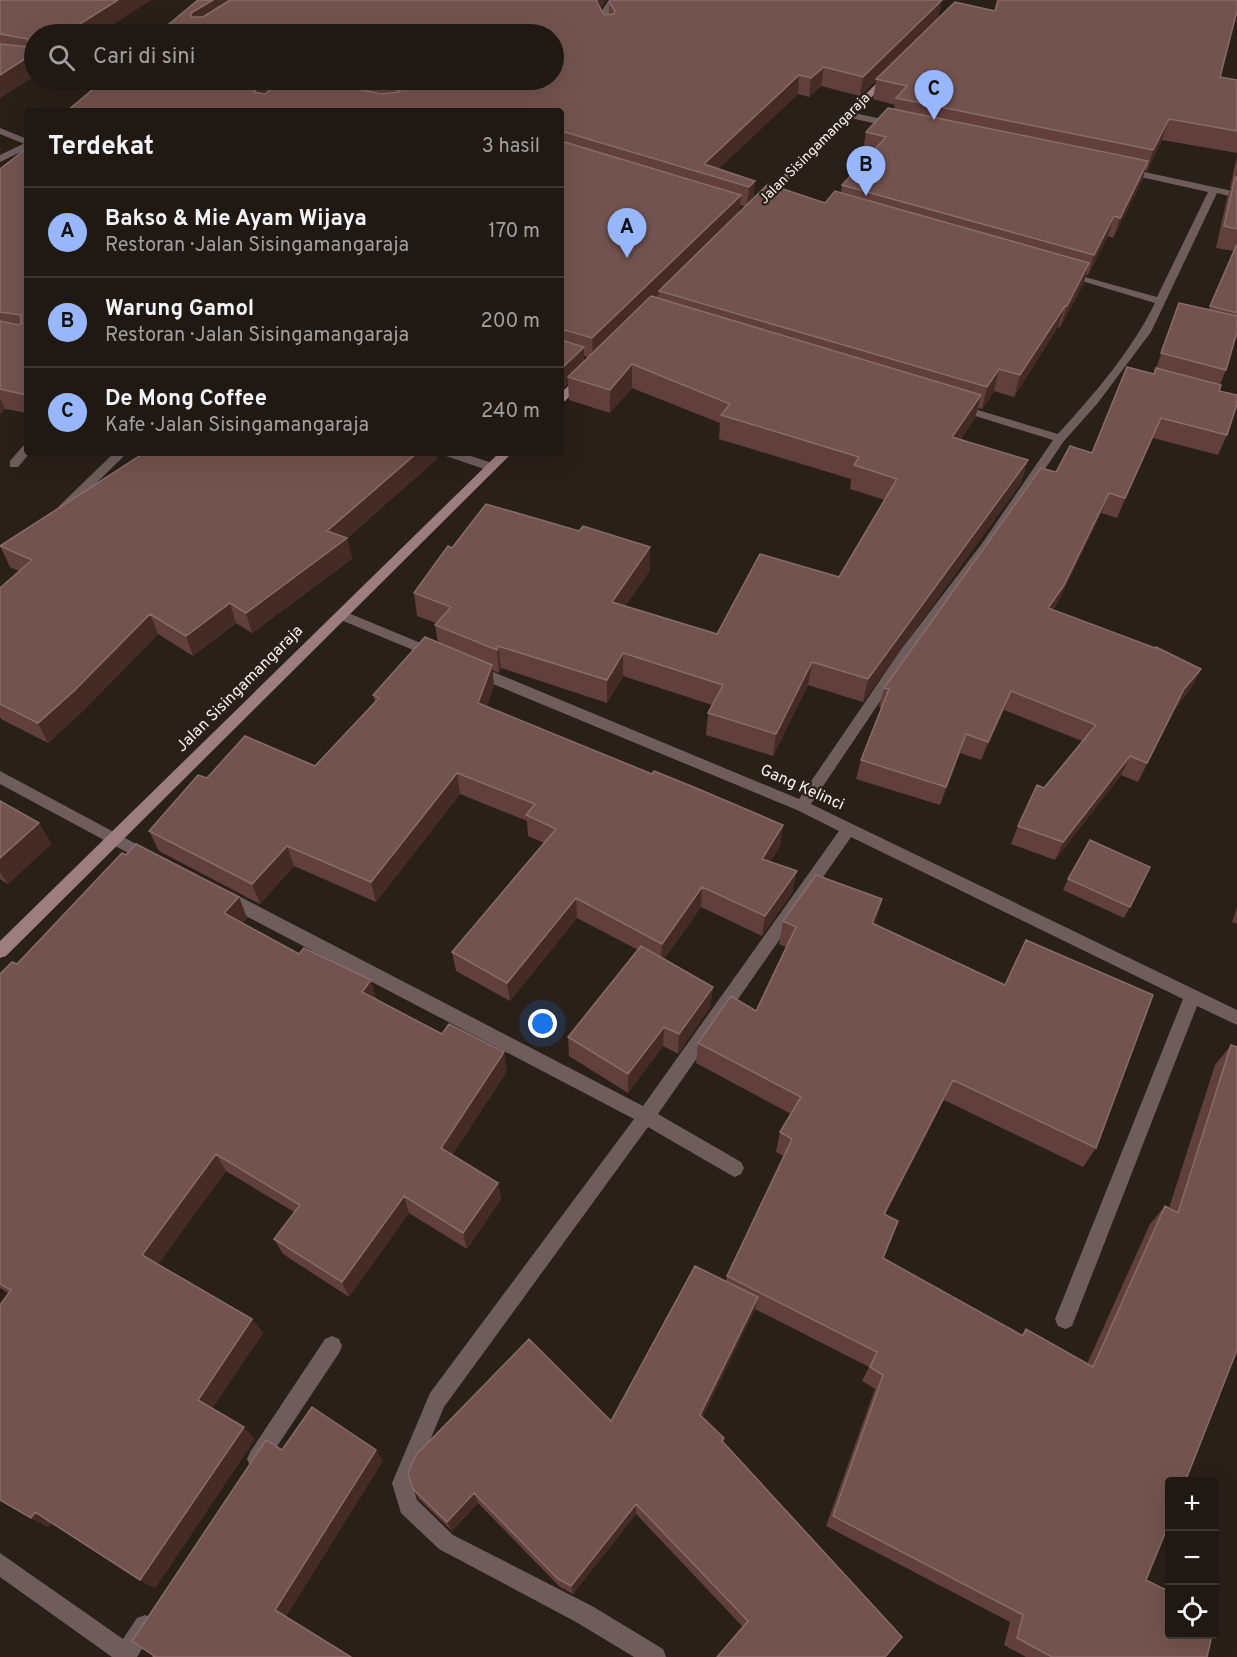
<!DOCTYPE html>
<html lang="id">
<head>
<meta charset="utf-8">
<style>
	:root { --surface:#1f1813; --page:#2c2521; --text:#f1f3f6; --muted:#a1a0a0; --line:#3c3733; --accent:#97b6fd }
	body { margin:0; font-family:Overpass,sans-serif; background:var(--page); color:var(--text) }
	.controls { position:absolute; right:18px; bottom:18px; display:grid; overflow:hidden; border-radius:6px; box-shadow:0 6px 24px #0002 }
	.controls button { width:54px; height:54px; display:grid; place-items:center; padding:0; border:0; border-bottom:2px solid var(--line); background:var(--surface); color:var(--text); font:30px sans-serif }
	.you { position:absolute; left:543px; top:1024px; width:21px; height:21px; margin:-15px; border:4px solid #fff; border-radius:50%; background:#1a73e8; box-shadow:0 0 0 9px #1a73e833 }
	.badge { display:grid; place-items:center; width:39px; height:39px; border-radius:50%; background:var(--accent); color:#111; font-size:20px; font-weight:700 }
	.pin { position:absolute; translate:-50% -50px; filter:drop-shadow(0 2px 3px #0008) }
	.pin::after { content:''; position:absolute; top:32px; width:21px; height:18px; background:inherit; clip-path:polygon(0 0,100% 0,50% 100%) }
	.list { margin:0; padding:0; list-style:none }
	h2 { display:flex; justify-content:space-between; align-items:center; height:78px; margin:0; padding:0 24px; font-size:26px }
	h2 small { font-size:20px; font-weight:400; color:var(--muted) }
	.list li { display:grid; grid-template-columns:39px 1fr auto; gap:18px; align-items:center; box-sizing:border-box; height:90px; padding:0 24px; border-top:2px solid var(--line) }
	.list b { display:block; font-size:22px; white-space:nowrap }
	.list p { margin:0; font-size:20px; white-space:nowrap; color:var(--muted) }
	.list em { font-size:20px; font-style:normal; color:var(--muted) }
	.icon { flex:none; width:33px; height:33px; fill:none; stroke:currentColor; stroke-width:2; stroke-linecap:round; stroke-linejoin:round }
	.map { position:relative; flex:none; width:1237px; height:1657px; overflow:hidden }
	.search { position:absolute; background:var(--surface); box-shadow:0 6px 24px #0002; left:24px; top:24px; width:540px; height:66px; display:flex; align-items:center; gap:15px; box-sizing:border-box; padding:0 21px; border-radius:33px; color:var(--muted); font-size:22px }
	.panel { position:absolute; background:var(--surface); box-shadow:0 6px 24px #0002; left:24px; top:108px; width:540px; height:348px; border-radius:6px }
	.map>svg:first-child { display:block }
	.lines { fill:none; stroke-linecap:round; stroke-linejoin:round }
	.service { fill:#6f5d5e; fill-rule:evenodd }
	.minor { fill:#6f5d5e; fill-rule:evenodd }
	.tertiary { fill:#6f5d5e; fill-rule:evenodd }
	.secondary { fill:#9c7e80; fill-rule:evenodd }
	.wall { fill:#613f3c; fill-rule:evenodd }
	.shaded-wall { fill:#442b26 }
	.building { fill:#72534f; stroke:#876c68; stroke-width:1.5 }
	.labels { text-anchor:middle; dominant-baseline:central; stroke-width:4.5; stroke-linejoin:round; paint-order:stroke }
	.far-street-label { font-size:14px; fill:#f8f2ed; stroke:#292019 }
	.street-label { font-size:16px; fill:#f8f2ed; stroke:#292019 }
</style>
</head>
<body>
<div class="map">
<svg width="1237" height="1657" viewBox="0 0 1237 1657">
	<rect width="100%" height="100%" fill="#292019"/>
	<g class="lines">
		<path class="service" d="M 135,32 L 151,32 L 155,34 L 131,34 Z
			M 0,128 L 27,139 L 27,145 L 0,134 Z"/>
		<path class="minor" d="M 609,0 L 617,0 L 610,10 L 607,21 L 613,31 L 609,33 L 606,33 L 599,21 L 602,10 Z
			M 849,112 L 896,122 L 900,125 L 896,128 L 846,117 L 846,113 Z
			M 1126,168 L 1237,192 L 1237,198 L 1217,193 L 1151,332 L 1097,404 L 1064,441 L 991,548 L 910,657 L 811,804 L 1237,1010 L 1237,1025 L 1197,1006 L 1072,1326 L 1065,1329 L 1058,1326 L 1055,1319 L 1183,999 L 851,837 L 658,1114 L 741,1162 L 744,1168 L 741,1174 L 735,1177 L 729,1174 L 648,1127 L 444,1407 L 412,1483 L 417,1500 L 453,1535 L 592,1606 L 663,1649 L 666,1657 L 634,1657 L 576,1622 L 439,1549 L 401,1513 L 392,1483 L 430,1393 L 634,1119 L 219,902 L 217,897 L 219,892 L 225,891 L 231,892 L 643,1106 L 839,831 L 797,810 L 469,674 L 467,670 L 469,666 L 479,666 L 799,799 L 900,651 L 983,542 L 1053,440 L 953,409 L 953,405 L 961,405 L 1058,434 C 1094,394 1131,352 1155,303 L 1062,275 L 1067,272 L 1157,297 L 1208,192 L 1123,173 L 1121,171 Z
			M 27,445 L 27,453 L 30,453 L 18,467 L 10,467 L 10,461 L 23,446 Z
			M 114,453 L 127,453 L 67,512 L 59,512 L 59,506 Z
			M 444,453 L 462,453 L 495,464 L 497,467 L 495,470 L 487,470 L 446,456 Z
			M 341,610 L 440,651 L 442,654 L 440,657 L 430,657 L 336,618 L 334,615 Z
			M 0,771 L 153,853 L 156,857 L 153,861 L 148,863 L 143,861 L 0,784 Z
			M 332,1336 L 339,1339 L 342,1346 L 339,1353 L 264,1466 L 257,1469 L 250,1466 L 247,1459 L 250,1452 L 325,1339 Z
			M 0,1553 L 123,1639 L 137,1618 L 145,1615 L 153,1618 L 156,1626 L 137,1657 L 112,1657 L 0,1577 Z"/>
		<path class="tertiary" d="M 27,142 L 27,149 L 0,162 L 0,155 Z"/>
		<path class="secondary" d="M 886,74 L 893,76 L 766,202 L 760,202 L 760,198 Z
			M 583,374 L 587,375 L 587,379 L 565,401 L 561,402 L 561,393 L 579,375 Z
			M 499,453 L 512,453 L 6,956 L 0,958 L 0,941 Z"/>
	</g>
	<path class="wall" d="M 0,0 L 151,0 L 98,34 L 34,34 L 34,76 L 0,98 Z
		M 198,0 L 606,0 L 600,9 L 604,15 L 609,15 L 609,2 L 939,18 L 1237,80 L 1237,153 L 1162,140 L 1147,171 L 1145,171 L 1142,181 L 1113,238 L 1108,236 L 1088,275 L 1086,275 L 1083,285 L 1060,327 L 1058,327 L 1014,397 L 994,391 L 982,409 L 978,408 L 975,418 L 960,440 L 1028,460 L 1021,483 L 863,702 L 808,685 L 773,756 L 706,735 L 708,713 L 712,705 L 623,676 L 607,703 L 501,668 L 499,673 L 492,670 L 494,686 L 487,706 L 652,774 L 783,825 L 780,846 L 770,862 L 793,891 L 762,936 L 701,907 L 664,959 L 713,987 L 710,1007 L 678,1054 L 663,1046 L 628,1093 L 569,1056 L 568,1037 L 638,950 L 577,918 L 510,1001 L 456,971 L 452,952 L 544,843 L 528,836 L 527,821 L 460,794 L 376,902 L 294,866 L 260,904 L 159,851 L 149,831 L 207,778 L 315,766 L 375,702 L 373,695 L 438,643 L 435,625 L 436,623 L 417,616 L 414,593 L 452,548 L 579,531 L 650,547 L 650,570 L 625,606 L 717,634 L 839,577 L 885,500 L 850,489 L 851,479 L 719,439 L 720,423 L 632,388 L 610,413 L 569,400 L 568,383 L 561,390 L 561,111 L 104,80 L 554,80 ZM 876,81 L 873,99 L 895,105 L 894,109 L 866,132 L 863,151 L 871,153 L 842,185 L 841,193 L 825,203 L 753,198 L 755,181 L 718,169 L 798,94 L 809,97 L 821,86 L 860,96 ZM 740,205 L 745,206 L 739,212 ZM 584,356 L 588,357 L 584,362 Z
		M 27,148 L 27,413 L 5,409 L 0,414 L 0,169 Z
		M 1237,156 L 1237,337 L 1236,337 L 1226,370 L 1220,385 L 1219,391 L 1227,435 L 1218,455 L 1153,438 L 1117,518 L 1101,513 L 1057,604 L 1053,610 L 1201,669 L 1191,688 L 1175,709 L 1138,782 L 1121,775 L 1055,860 L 1011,844 L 1018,826 L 1044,788 L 1082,741 L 1004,710 L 981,760 L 960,753 L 940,805 L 856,779 L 861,760 L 882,708 L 879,707 L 884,688 L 1056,472 L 1092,453 L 1154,374 L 1179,303 L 1209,309 L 1234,251 L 1216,248 L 1227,198 L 1231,189 L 1230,188 Z
		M 437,459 L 347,538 L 352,559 L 252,633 L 236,623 L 193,656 L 158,634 L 84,710 L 48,743 L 1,719 L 0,717 L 0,588 L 19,571 L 10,567 L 0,546 Z
		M 0,801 L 39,823 L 51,844 L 8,884 L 0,879 Z
		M 1068,879 L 1130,907 L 1124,918 L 1063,890 Z
		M 239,897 L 247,918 L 243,923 L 299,954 L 371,980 L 376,999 L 507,1071 L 452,1155 L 498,1183 L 501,1199 L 467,1249 L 409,1213 L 349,1297 L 283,1254 L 274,1239 L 294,1212 L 226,1171 L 158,1264 L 252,1319 L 263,1333 L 212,1408 L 255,1439 L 155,1588 L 140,1580 L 51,1523 L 48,1527 L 31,1518 L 8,1293 L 0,1288 L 0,974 L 17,964 Z
		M 882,899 L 875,924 L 1096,1148 L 1083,1167 L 944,1100 L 885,1215 L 883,1258 L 1021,1335 L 1026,1329 L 1087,1364 L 1150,1224 L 1165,1206 L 1169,1208 L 1215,1065 L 1231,1045 L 1146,1580 L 1207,1657 L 1026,1657 L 1004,1645 L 1010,1622 L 826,1526 L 875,1389 L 862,1381 L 869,1367 L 755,1309 L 702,1417 L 723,1442 L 902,1637 L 743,1627 L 636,1514 L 573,1594 L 560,1587 L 478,1503 L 452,1531 L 419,1499 L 413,1489 L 611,1421 L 726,1281 L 727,1276 L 784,1156 L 776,1152 L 780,1132 L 791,1114 L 696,1063 L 698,1043 L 756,1011 L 786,947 L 779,944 L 783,921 Z
		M 1237,907 L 1237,924 L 1232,922 Z"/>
	<path class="shaded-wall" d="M 118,0 L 151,0 L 98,34 L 64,34 Z
		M 213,0 L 232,0 L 196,32 L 191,17 L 191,13 Z
		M 597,0 L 606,0 L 600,9 L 597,2 Z
		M 942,0 L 938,19 L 876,79 L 876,81 L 860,96 L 863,77 Z
		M 34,53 L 34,76 L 0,98 L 0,75 Z
		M 824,67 L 821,86 L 809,97 L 811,78 Z
		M 799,75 L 798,94 L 711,176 L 704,164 Z
		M 266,80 L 278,80 L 280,89 L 258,111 L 254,92 Z
		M 1169,119 L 1162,140 L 1147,171 L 1153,150 Z
		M 1148,161 L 1142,181 L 1113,238 L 1120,218 Z
		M 755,181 L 753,201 L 747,207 L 749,187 Z
		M 741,195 L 739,215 L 659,291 L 659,294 L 593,359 L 592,338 Z
		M 1114,216 L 1108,236 L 1088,275 L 1094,255 Z
		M 1089,263 L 1083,285 L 1060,327 L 1067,306 Z
		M 1065,306 L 1058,327 L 1014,397 L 1020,375 Z
		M 584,347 L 584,367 L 568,377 L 568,383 L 561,390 L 561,369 Z
		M 632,364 L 632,388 L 610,413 L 610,390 Z
		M 999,369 L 994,391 L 982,409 L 987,387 Z
		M 981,395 L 975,418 L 946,461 L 952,437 Z
		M 0,398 L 5,409 L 0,414 Z
		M 1161,418 L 1153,438 L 1117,518 L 1125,498 Z
		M 417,453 L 436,453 L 437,459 L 343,541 L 347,538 L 352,559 L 252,633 L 246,613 L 327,531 Z
		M 1028,460 L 1021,483 L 863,702 L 868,679 Z
		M 1109,493 L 1101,513 L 1057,604 L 1041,628 L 1048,608 Z
		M 650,547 L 650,570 L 612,625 L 612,602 Z
		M 230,603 L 236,623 L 193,656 L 186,636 Z
		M 150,614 L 158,634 L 84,710 L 48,743 L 38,723 Z
		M 498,646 L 501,668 L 499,673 L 497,650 Z
		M 623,653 L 623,676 L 607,703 L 607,680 Z
		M 812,662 L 808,685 L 773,756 L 776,734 Z
		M 492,665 L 494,686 L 481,724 L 478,703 Z
		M 1201,669 L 1191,688 L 1175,709 L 1138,782 L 1184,689 Z
		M 1011,691 L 1004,710 L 981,760 L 988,742 Z
		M 966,734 L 960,753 L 940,805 L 946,787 Z
		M 1130,756 L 1121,775 L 1055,860 L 1063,842 Z
		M 457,773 L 460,794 L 376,902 L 371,882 Z
		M 39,823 L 51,844 L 8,884 L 0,872 L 0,858 Z
		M 783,825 L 780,846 L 759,879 L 762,859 Z
		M 287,846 L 294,866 L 260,904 L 252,884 Z
		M 797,871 L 793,891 L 762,936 L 765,916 Z
		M 702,887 L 701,907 L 661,963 L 662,944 Z
		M 239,897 L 247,918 L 233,934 L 224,913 Z
		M 576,898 L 577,918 L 510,1001 L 507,983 Z
		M 882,899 L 876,922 L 865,945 L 872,923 Z
		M 371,980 L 376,1000 L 362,992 Z
		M 713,987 L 710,1007 L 678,1054 L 679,1034 Z
		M 664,1027 L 663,1046 L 628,1093 L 628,1074 Z
		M 504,1052 L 507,1071 L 446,1165 L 441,1148 Z
		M 953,1080 L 944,1100 L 876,1232 L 884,1214 Z
		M 216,1154 L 226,1171 L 154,1270 L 142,1255 Z
		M 498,1183 L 501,1199 L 467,1249 L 463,1233 Z
		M 404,1196 L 409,1213 L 349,1297 L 342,1282 Z
		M 758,1297 L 754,1312 L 698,1427 L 700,1415 Z
		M 252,1319 L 263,1333 L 210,1412 L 198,1400 Z
		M 244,1427 L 255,1439 L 155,1588 L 140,1580 Z
		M 376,1450 L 383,1461 L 286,1617 L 275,1610 Z
		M 474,1493 L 478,1503 L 452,1531 L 447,1522 Z
		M 636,1504 L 636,1514 L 573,1594 L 571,1586 Z
		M 35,1512 L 52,1521 L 48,1527 L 31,1518 Z"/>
	<path class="building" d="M 0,0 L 118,0 L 64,34 L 34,34 L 34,53 L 0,75 L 0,44 L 29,47 L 28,39 L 0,34 Z
		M 198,0 L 213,0 L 191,13 L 191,17 L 203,17 L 230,0 L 597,0 L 597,2 L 604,15 L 614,14 L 615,11 L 609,2 L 610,0 L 942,0 L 863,77 L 824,67 L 811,78 L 799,75 L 704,164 L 755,181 L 749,187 L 561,131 L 561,111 L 67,111 L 104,80 L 266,80 L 254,92 L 265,94 L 282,80 L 317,80 L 381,94 L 400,92 L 398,90 L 355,80 L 554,80 L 554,34 L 157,34 Z
		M 998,0 L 1237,0 L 1237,11 L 1220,77 L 1237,80 L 1237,131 L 1169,119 L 1153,150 L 896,98 L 907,86 L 876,79 L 955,2 L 995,11 Z
		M 888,108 L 1148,161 L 1120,218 L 1114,216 L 1094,255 L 842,185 L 886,137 L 866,132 Z
		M 561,141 L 741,195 L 592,338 L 561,329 Z
		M 27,148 L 27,395 L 0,389 L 0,321 L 18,325 L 21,323 L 21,315 L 0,312 L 0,169 Z
		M 1235,177 L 1237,177 L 1237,229 L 1224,226 Z
		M 768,184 L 825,203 L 835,191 L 1089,263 L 1067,306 L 1065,306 L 1020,375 L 999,369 L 987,387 L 659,291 Z
		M 1237,244 L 1237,313 L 1210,306 Z
		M 651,296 L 981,395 L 952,437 L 1028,460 L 868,679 L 812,662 L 776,734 L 708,713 L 723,685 L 623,653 L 607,680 L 498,646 L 497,650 L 435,625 L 451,607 L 414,593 L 448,546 L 452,548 L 486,504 L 579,531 L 583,526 L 650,547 L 612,602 L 717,634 L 760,554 L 839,577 L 897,479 L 854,465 L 859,457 L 721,415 L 730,404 L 632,364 L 610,390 L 568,377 Z
		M 1179,303 L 1237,316 L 1237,332 L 1226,370 L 1161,353 Z
		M 561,340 L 584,347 L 561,369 Z
		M 1127,367 L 1154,374 L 1156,368 L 1221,385 L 1219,391 L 1237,395 L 1237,404 L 1227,435 L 1161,418 L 1125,498 L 1109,493 L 1064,585 L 1048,608 L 1155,648 L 1156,647 L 1201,669 L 1184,689 L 1147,763 L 1130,756 L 1063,842 L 1018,826 L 1037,785 L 1044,788 L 1096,725 L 1011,691 L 988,742 L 966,734 L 946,787 L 861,760 L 889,689 L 884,688 L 1041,468 L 1056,472 L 1070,446 L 1092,453 Z
		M 144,453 L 417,453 L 327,531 L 347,538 L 246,613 L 230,603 L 186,636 L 150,614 L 74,691 L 38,723 L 0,704 L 0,588 L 32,560 L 0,546 Z
		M 425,637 L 492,665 L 478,703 L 652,774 L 654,771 L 696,788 L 783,825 L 762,859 L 797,871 L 765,916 L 702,887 L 662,944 L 576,898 L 507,983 L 452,952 L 556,829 L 526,815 L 535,804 L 457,773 L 371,882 L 287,846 L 252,884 L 149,831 L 198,775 L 207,778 L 245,736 L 315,766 L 379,698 L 373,695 Z
		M 0,801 L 39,823 L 0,858 Z
		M 1090,840 L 1150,867 L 1130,907 L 1068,879 Z
		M 136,844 L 239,897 L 224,913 L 299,954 L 304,948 L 371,980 L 362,992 L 442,1034 L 449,1024 L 504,1052 L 441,1148 L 498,1183 L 463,1233 L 404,1196 L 342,1282 L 274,1239 L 300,1205 L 216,1154 L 142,1255 L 252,1319 L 198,1400 L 244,1427 L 140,1580 L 35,1512 L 31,1518 L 0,1500 L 0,1305 L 11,1290 L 0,1284 L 0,974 L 12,962 L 17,964 L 122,853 L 126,855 Z
		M 816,875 L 882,899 L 872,923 L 1005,985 L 1026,940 L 1153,995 L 1096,1148 L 953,1080 L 884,1214 L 898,1221 L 883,1258 L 1023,1336 L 1026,1329 L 1093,1367 L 1165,1206 L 1178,1213 L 1231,1045 L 1237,1047 L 1237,1350 L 1185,1482 L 1170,1482 L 1170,1521 L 1146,1580 L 1170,1592 L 1170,1635 L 1212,1635 L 1207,1657 L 1052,1657 L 1017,1638 L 1023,1615 L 833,1516 L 883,1375 L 870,1367 L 877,1352 L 727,1276 L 792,1139 L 780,1132 L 801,1097 L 698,1043 L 731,996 L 756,1011 L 796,927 L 783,921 Z
		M 641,946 L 713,987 L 679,1034 L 664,1027 L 628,1074 L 568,1037 Z
		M 695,1266 L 758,1297 L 700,1415 L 724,1438 L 722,1441 L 902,1637 L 885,1657 L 717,1657 L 748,1621 L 636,1504 L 571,1586 L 558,1579 L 474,1493 L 447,1522 L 413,1489 L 408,1473 L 416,1455 L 529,1339 L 611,1421 Z
		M 312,1407 L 376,1450 L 275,1610 L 351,1657 L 153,1657 L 154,1656 L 132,1641 L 266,1440 L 282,1450 Z"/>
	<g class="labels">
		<g class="far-street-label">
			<text transform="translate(815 149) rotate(-45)">Jalan Sisingamangaraja</text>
		</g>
		<g class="street-label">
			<text transform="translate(240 689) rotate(-45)">Jalan Sisingamangaraja</text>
			<text transform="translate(802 788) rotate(24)">Gang Kelinci</text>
		</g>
	</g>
</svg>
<div class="controls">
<button>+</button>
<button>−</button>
<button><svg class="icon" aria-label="locate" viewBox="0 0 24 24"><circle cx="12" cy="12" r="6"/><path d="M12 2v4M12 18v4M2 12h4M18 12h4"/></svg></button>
</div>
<div class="you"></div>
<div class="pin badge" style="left:627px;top:258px">A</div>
<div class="pin badge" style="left:866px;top:196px">B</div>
<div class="pin badge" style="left:934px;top:120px">C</div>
<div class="search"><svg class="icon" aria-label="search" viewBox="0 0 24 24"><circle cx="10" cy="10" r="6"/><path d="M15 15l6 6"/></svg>Cari di sini</div>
<section class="panel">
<h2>Terdekat<small>3 hasil</small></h2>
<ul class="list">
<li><span class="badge">A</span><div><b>Bakso &amp; Mie Ayam Wijaya</b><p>Restoran · Jalan Sisingamangaraja</p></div><em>170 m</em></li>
<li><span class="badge">B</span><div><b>Warung Gamol</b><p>Restoran · Jalan Sisingamangaraja</p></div><em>200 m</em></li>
<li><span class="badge">C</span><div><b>De Mong Coffee</b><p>Kafe · Jalan Sisingamangaraja</p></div><em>240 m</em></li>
</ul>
</section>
</div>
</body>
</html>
